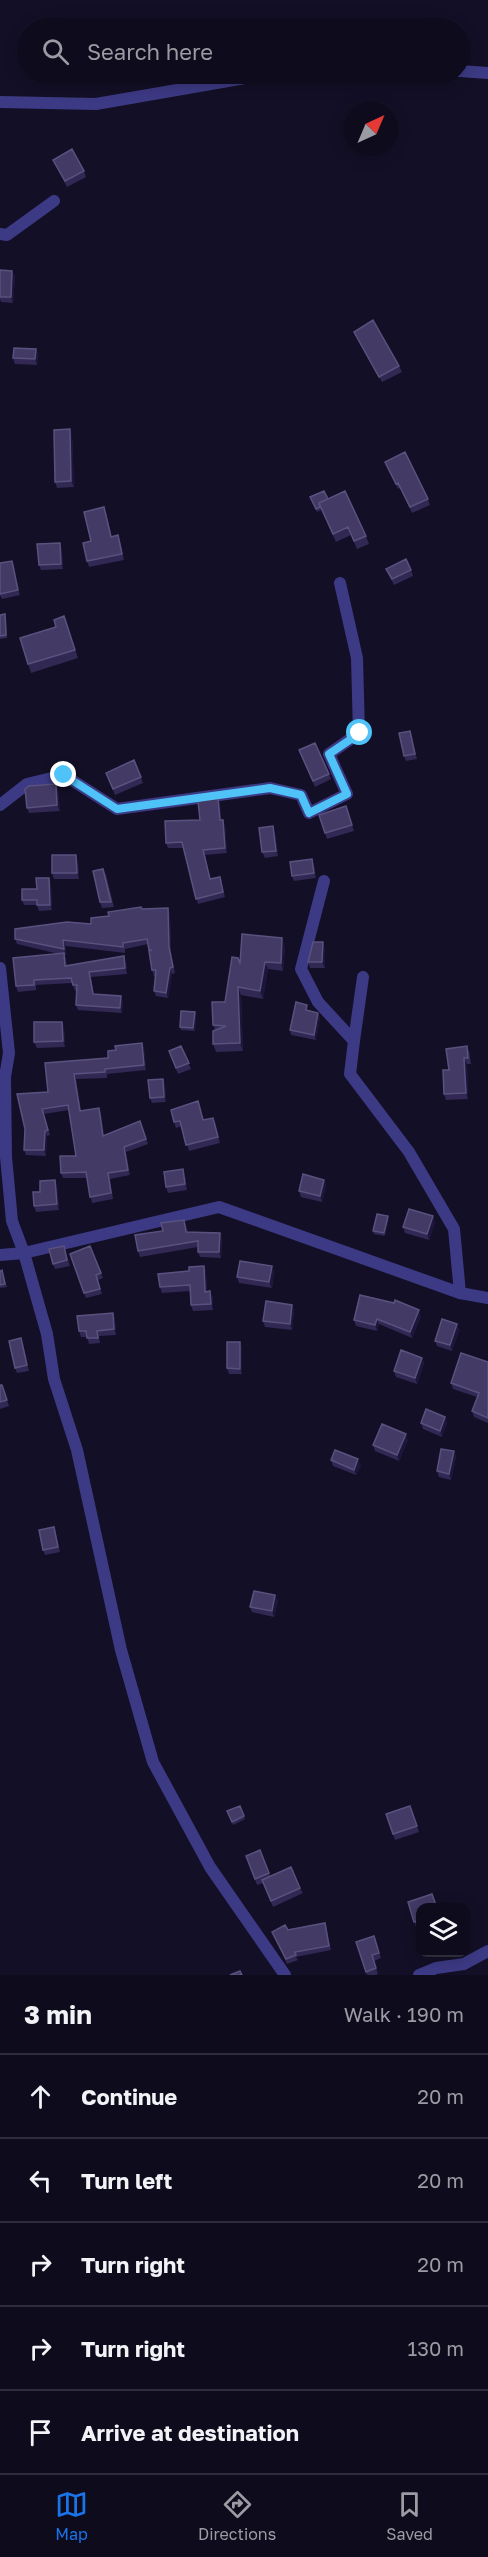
<!DOCTYPE html>
<html lang="en">
<head>
<meta charset="utf-8">
<style>
	:root { --surface:#0e0b1c; --page:#171425; --text:#f1f3f6; --muted:#9b9ba3; --line:#2e2b3b; --accent:#1a73e8 }
	body { margin:0; font-family:"Golos Text",sans-serif; background:var(--page); color:var(--text) }
	.controls { position:absolute; right:18px; bottom:18px; display:grid; overflow:hidden; border-radius:12px; box-shadow:0 3px 15px #0003 }
	.controls button { width:54px; height:54px; display:grid; place-items:center; padding:0; border:0; border-bottom:2px solid var(--line); background:var(--surface); color:var(--text); font:30px sans-serif }
	.compass { position:absolute; left:344px; top:102px; width:54px; height:54px; border-radius:50%; background:var(--surface); box-shadow:0 3px 15px #0003; rotate:44deg }
	.stop { position:absolute; width:18px; height:18px; margin:-14px; border:4px solid #4fc3f7; border-radius:50%; background:#fff }
	.stop.end { background:#4fc3f7; border-color:#fff; box-shadow:0 2px 6px #0008 }
	.list { margin:0; padding:0; list-style:none }
	h2 { display:flex; justify-content:space-between; align-items:center; height:78px; margin:0; padding:0 24px; font-size:26px }
	h2 small { font-size:20px; font-weight:400; color:var(--muted) }
	.list li { display:grid; grid-template-columns:39px 1fr auto; gap:18px; align-items:center; box-sizing:border-box; height:84px; padding:0 24px; border-top:2px solid var(--line) }
	.list b { display:block; font-size:22px; white-space:nowrap }
	.list em { font-size:20px; font-style:normal; color:var(--muted) }
	.icon { flex:none; width:33px; height:33px; fill:none; stroke:currentColor; stroke-width:2; stroke-linecap:round; stroke-linejoin:round }
	.map { position:relative; flex:none; width:488px; height:1975px; overflow:hidden }
	.search { position:absolute; background:var(--surface); box-shadow:0 3px 15px #0003; left:18px; right:18px; top:18px; height:66px; display:flex; align-items:center; gap:15px; box-sizing:border-box; padding:0 21px; border-radius:33px; color:var(--muted); font-size:22px }
	.sheet { height:498px; background:var(--surface) }
	nav { display:flex; justify-content:space-around; align-items:center; box-sizing:border-box; height:84px; border-top:2px solid var(--line); background:var(--surface); font-size:16px; color:var(--muted) }
	nav a { display:grid; justify-items:center; gap:3px }
	nav .on { color:var(--accent) }
	.map>svg:first-child { display:block }
	.lines { fill:none; stroke-linecap:round; stroke-linejoin:round }
	.street { stroke:#3d3a85; stroke-width:12 }
	.wall { fill:#312854 }
	.shaded-wall { fill:#1d163a }
	.building { fill:#433a66; stroke:#5a527e; stroke-width:1.5 }
	.route { stroke:#4fc3f7; stroke-width:8 }
</style>
</head>
<body>
<div class="map">
<svg width="488" height="1975" viewBox="0 0 488 1975">
	<rect width="100%" height="100%" fill="#130f26"/>
	<g class="lines">
		<path class="street" d="M 460,71 L 488,73
			M 0,102 L 96,104 L 269,74
			M 0,234 L 7,235 L 54,201
			M 0,805 L 27,784 L 64,775 L 117,809 L 270,788 L 301,795 L 309,813 L 347,794 L 329,754 L 359,733 L 357,658 L 340,583
			M 324,881 L 301,969 L 318,1002 L 354,1041 L 350,1074 L 409,1152 L 454,1229 L 460,1293
			M 0,968 L 9,1053 L 5,1077 L 6,1157 L 12,1221 L 24,1253 L 47,1334 L 54,1379 L 77,1450 L 121,1650 L 153,1762 L 210,1867 L 285,1975
			M 354,1041 L 363,977
			M 0,1255 L 24,1253 L 219,1207 L 460,1293 L 488,1298
			M 419,1975 L 436,1968 L 464,1964 L 488,1951"/>
	</g>
	<path class="wall" d="M 53,160 L 84,171 L 86,177 L 67,187 Z
		M 0,270 L 12,271 L 15,276 L 13,303 L 1,302 L 0,299 Z
		M 354,332 L 399,366 L 402,372 L 382,382 L 357,338 Z
		M 36,349 L 38,354 L 37,365 L 15,364 L 13,358 Z
		M 72,435 L 74,487 L 57,488 L 55,482 Z
		M 385,462 L 428,499 L 430,505 L 412,513 L 400,488 L 398,489 Z
		M 310,497 L 328,499 L 366,536 L 369,544 L 357,549 L 351,535 L 336,542 L 321,510 L 317,512 Z
		M 106,513 L 112,537 L 120,541 L 124,560 L 89,567 L 87,561 L 91,541 Z
		M 60,543 L 62,549 L 63,569 L 41,570 L 39,565 Z
		M 12,561 L 20,595 L 2,599 L 0,595 L 0,563 Z
		M 386,569 L 411,570 L 413,576 L 394,585 Z
		M 0,615 L 6,617 L 7,638 L 0,639 Z
		M 64,616 L 78,658 L 31,673 L 20,638 L 56,627 Z
		M 410,731 L 417,759 L 406,761 L 404,756 Z
		M 299,750 L 329,774 L 331,779 L 315,787 Z
		M 134,760 L 143,783 L 115,795 L 108,778 Z
		M 56,784 L 58,790 L 60,811 L 29,813 L 27,808 Z
		M 220,803 L 221,820 L 223,820 L 225,825 L 227,853 L 205,855 L 210,879 L 220,877 L 225,897 L 198,904 L 183,848 L 168,848 L 166,843 L 200,820 Z
		M 346,806 L 354,831 L 327,839 L 325,833 Z
		M 275,832 L 278,856 L 265,858 L 262,852 Z
		M 78,861 L 79,879 L 54,879 L 52,873 Z
		M 314,865 L 316,878 L 294,881 L 292,876 Z
		M 103,869 L 106,875 L 114,907 L 102,908 L 100,902 Z
		M 51,883 L 52,910 L 39,911 L 37,905 L 24,905 L 22,900 L 37,889 Z
		M 168,908 L 170,914 L 171,952 L 175,973 L 172,974 L 168,998 L 156,996 L 154,991 L 156,976 L 154,976 L 152,970 L 148,944 L 125,949 L 125,953 L 66,946 L 66,955 L 65,955 L 67,966 L 126,961 L 127,974 L 91,977 L 94,994 L 123,1002 L 122,1013 L 78,1010 L 76,1005 L 77,990 L 75,991 L 72,983 L 36,985 L 36,990 L 18,992 L 16,986 L 59,954 L 17,944 L 15,939 L 91,924 L 109,916 L 142,909 Z
		M 285,946 L 283,971 L 268,969 L 263,999 L 241,995 L 243,1051 L 216,1052 L 213,1044 L 215,1030 L 213,1025 L 225,1002 L 240,964 Z
		M 325,948 L 325,968 L 310,968 L 308,962 Z
		M 309,1010 L 309,1011 L 320,1017 L 316,1040 L 291,1035 L 290,1030 Z
		M 196,1015 L 195,1031 L 181,1030 L 180,1027 Z
		M 62,1022 L 64,1027 L 65,1047 L 37,1048 L 34,1042 Z
		M 142,1043 L 144,1048 L 146,1070 L 107,1074 L 107,1078 L 76,1079 L 81,1111 L 99,1108 L 101,1114 L 104,1135 L 140,1121 L 148,1144 L 126,1152 L 130,1175 L 110,1179 L 113,1199 L 92,1203 L 87,1178 L 63,1178 L 61,1173 L 76,1156 L 69,1110 L 44,1114 L 50,1135 L 47,1136 L 46,1156 L 26,1155 L 24,1150 L 48,1092 L 45,1063 L 108,1058 L 116,1050 Z
		M 181,1046 L 191,1069 L 178,1074 L 169,1051 Z
		M 467,1046 L 469,1051 L 471,1064 L 467,1064 L 468,1099 L 446,1100 L 444,1094 Z
		M 163,1079 L 165,1085 L 166,1102 L 152,1103 L 150,1098 Z
		M 200,1106 L 203,1120 L 215,1123 L 220,1143 L 189,1151 L 182,1126 L 176,1128 L 174,1122 Z
		M 185,1175 L 187,1190 L 168,1193 L 166,1187 Z
		M 324,1180 L 326,1186 L 322,1202 L 301,1197 L 299,1191 Z
		M 57,1185 L 59,1210 L 36,1212 L 34,1206 L 40,1192 Z
		M 389,1219 L 385,1236 L 374,1234 L 373,1231 Z
		M 184,1220 L 188,1232 L 220,1233 L 222,1239 L 221,1258 L 200,1257 L 198,1252 L 198,1247 L 140,1257 L 138,1251 L 163,1231 Z
		M 435,1222 L 429,1240 L 405,1233 L 403,1227 Z
		M 64,1246 L 70,1266 L 55,1269 L 53,1264 Z
		M 90,1246 L 103,1278 L 98,1280 L 102,1294 L 86,1298 L 70,1254 Z
		M 204,1266 L 206,1272 L 207,1292 L 213,1297 L 213,1310 L 193,1311 L 191,1305 L 190,1291 L 162,1293 L 160,1287 L 189,1271 Z
		M 272,1266 L 274,1272 L 272,1288 L 239,1283 L 237,1277 Z
		M 2,1270 L 7,1287 L 0,1288 L 0,1271 Z
		M 292,1305 L 294,1311 L 292,1330 L 265,1327 L 263,1321 Z
		M 113,1313 L 115,1319 L 116,1335 L 99,1336 L 100,1343 L 89,1344 L 87,1337 L 81,1337 L 79,1331 Z
		M 421,1316 L 412,1338 L 379,1324 L 377,1331 L 356,1326 L 354,1320 Z
		M 457,1324 L 459,1330 L 452,1351 L 437,1346 L 435,1341 Z
		M 21,1338 L 29,1371 L 17,1373 L 15,1368 Z
		M 240,1342 L 242,1348 L 242,1374 L 229,1374 L 227,1368 Z
		M 422,1358 L 424,1363 L 417,1384 L 396,1377 L 394,1371 Z
		M 488,1362 L 488,1423 L 474,1417 L 472,1411 L 477,1397 L 453,1389 L 451,1383 Z
		M 0,1385 L 2,1385 L 9,1406 L 0,1409 Z
		M 445,1417 L 447,1423 L 442,1437 L 423,1429 L 421,1423 Z
		M 408,1440 L 399,1461 L 375,1451 L 373,1445 Z
		M 454,1451 L 456,1457 L 451,1480 L 439,1477 L 437,1471 Z
		M 331,1460 L 361,1465 L 356,1475 L 333,1466 Z
		M 54,1527 L 60,1552 L 45,1555 L 43,1550 Z
		M 275,1595 L 278,1601 L 274,1617 L 252,1612 L 250,1607 Z
		M 240,1806 L 245,1819 L 233,1825 L 227,1811 Z
		M 410,1806 L 419,1832 L 395,1840 L 386,1814 Z
		M 260,1850 L 270,1876 L 300,1888 L 303,1893 L 273,1907 L 263,1883 L 257,1885 L 246,1856 Z
		M 408,1902 L 420,1908 L 420,1926 L 416,1927 Z
		M 325,1923 L 331,1950 L 296,1957 L 298,1960 L 287,1964 L 272,1932 Z
		M 374,1936 L 381,1958 L 374,1961 L 378,1974 L 375,1975 L 367,1975 L 356,1942 Z"/>
	<path class="shaded-wall" d="M 12,271 L 15,276 L 13,303 L 11,297 Z
		M 36,349 L 38,354 L 37,365 L 35,359 Z
		M 70,429 L 72,435 L 74,487 L 71,481 Z
		M 60,543 L 62,549 L 63,569 L 61,564 Z
		M 12,561 L 14,566 L 20,595 L 18,590 Z
		M 56,784 L 58,790 L 60,811 L 57,805 Z
		M 218,798 L 220,803 L 222,825 L 220,820 Z
		M 223,820 L 225,825 L 227,853 L 225,848 Z
		M 273,826 L 275,832 L 278,856 L 276,851 Z
		M 76,855 L 78,861 L 79,879 L 77,873 Z
		M 312,859 L 314,865 L 316,878 L 314,873 Z
		M 49,878 L 51,883 L 52,910 L 50,905 Z
		M 168,908 L 170,914 L 171,952 L 175,973 L 169,947 Z
		M 282,938 L 285,946 L 283,971 L 281,963 Z
		M 63,940 L 66,946 L 66,955 L 64,949 Z
		M 323,942 L 325,948 L 325,968 L 322,962 Z
		M 124,956 L 126,961 L 127,974 L 125,968 Z
		M 265,962 L 268,969 L 263,999 L 260,991 Z
		M 170,968 L 172,974 L 168,998 L 166,993 Z
		M 238,987 L 241,995 L 243,1051 L 240,1043 Z
		M 121,996 L 123,1002 L 122,1013 L 120,1008 Z
		M 195,1012 L 196,1015 L 195,1031 L 193,1028 Z
		M 318,1013 L 320,1017 L 316,1040 L 314,1035 Z
		M 62,1022 L 64,1027 L 65,1047 L 63,1041 Z
		M 142,1043 L 144,1048 L 146,1070 L 144,1065 Z
		M 464,1058 L 467,1064 L 468,1099 L 466,1093 Z
		M 74,1074 L 76,1079 L 81,1117 L 80,1111 Z
		M 163,1079 L 165,1085 L 166,1102 L 164,1097 Z
		M 99,1108 L 101,1114 L 105,1141 L 103,1136 Z
		M 45,1131 L 47,1136 L 46,1156 L 44,1150 Z
		M 124,1147 L 126,1152 L 130,1175 L 128,1170 Z
		M 183,1169 L 185,1175 L 187,1190 L 185,1184 Z
		M 55,1180 L 57,1185 L 59,1210 L 57,1204 Z
		M 324,1180 L 326,1186 L 322,1202 L 320,1196 Z
		M 388,1216 L 389,1219 L 385,1236 L 384,1233 Z
		M 433,1216 L 435,1222 L 429,1240 L 427,1234 Z
		M 220,1233 L 222,1239 L 221,1258 L 219,1252 Z
		M 204,1266 L 206,1272 L 207,1297 L 205,1292 Z
		M 272,1266 L 274,1272 L 272,1288 L 269,1282 Z
		M 210,1291 L 213,1297 L 213,1310 L 211,1304 Z
		M 292,1305 L 294,1311 L 292,1330 L 290,1324 Z
		M 419,1310 L 421,1316 L 412,1338 L 410,1332 Z
		M 113,1313 L 115,1319 L 116,1335 L 114,1329 Z
		M 377,1319 L 379,1324 L 377,1331 L 375,1325 Z
		M 457,1324 L 459,1330 L 452,1351 L 450,1345 Z
		M 240,1342 L 242,1348 L 242,1374 L 240,1369 Z
		M 422,1358 L 424,1363 L 417,1384 L 415,1378 Z
		M 445,1417 L 447,1423 L 442,1437 L 440,1431 Z
		M 406,1434 L 408,1440 L 399,1461 L 397,1455 Z
		M 454,1451 L 456,1457 L 451,1480 L 449,1474 Z
		M 358,1459 L 361,1465 L 356,1475 L 354,1470 Z
		M 275,1595 L 278,1601 L 274,1617 L 272,1611 Z"/>
	<path class="building" d="M 72,149 L 84,171 L 65,181 L 53,160 Z
		M 0,270 L 12,271 L 11,297 L 0,297 Z
		M 373,320 L 399,366 L 379,377 L 354,332 Z
		M 14,348 L 36,349 L 35,359 L 13,358 Z
		M 70,429 L 71,481 L 55,482 L 54,430 Z
		M 405,452 L 428,499 L 410,507 L 398,483 L 396,484 L 385,462 Z
		M 324,491 L 328,499 L 319,503 L 320,507 L 316,509 L 310,497 Z
		M 345,491 L 366,536 L 354,541 L 348,527 L 333,534 L 319,503 Z
		M 104,507 L 111,537 L 118,535 L 122,554 L 87,561 L 83,543 L 91,541 L 84,512 Z
		M 60,543 L 61,564 L 39,565 L 37,544 Z
		M 406,559 L 411,570 L 392,579 L 386,569 Z
		M 12,561 L 18,590 L 0,594 L 0,563 Z
		M 5,614 L 6,635 L 0,636 L 0,615 Z
		M 64,616 L 75,650 L 28,664 L 20,638 L 56,627 L 54,620 Z
		M 410,731 L 415,754 L 404,756 L 399,733 Z
		M 315,743 L 329,774 L 313,781 L 299,750 Z
		M 134,760 L 141,777 L 113,789 L 106,773 Z
		M 56,784 L 57,805 L 27,808 L 25,789 L 29,786 Z
		M 218,798 L 220,820 L 223,820 L 225,848 L 203,850 L 210,879 L 220,877 L 223,892 L 196,899 L 182,842 L 166,843 L 165,821 L 200,820 L 198,801 Z
		M 346,806 L 352,825 L 325,833 L 319,815 Z
		M 273,826 L 276,851 L 262,852 L 259,828 Z
		M 52,855 L 76,855 L 77,873 L 52,873 Z
		M 312,859 L 314,873 L 292,876 L 290,862 Z
		M 103,869 L 111,902 L 100,902 L 93,871 Z
		M 36,878 L 49,878 L 50,905 L 37,905 L 37,900 L 22,900 L 22,889 L 37,889 Z
		M 141,907 L 142,909 L 168,908 L 169,947 L 173,967 L 170,968 L 166,993 L 154,991 L 156,970 L 152,970 L 149,951 L 152,950 L 149,950 L 147,939 L 123,943 L 123,947 L 63,940 L 64,949 L 15,939 L 15,929 L 67,922 L 91,924 L 91,918 L 109,916 L 108,912 Z
		M 242,934 L 282,938 L 281,963 L 265,962 L 260,991 L 238,987 L 240,1043 L 213,1044 L 213,1031 L 226,1026 L 213,1025 L 212,1002 L 225,1002 L 232,957 L 238,958 L 240,964 Z
		M 313,942 L 323,942 L 322,962 L 308,962 Z
		M 64,953 L 65,966 L 124,956 L 125,968 L 89,972 L 93,994 L 121,996 L 120,1008 L 76,1005 L 77,985 L 73,985 L 71,978 L 34,980 L 34,985 L 16,986 L 13,958 Z
		M 296,1002 L 307,1005 L 306,1010 L 318,1013 L 314,1035 L 290,1030 Z
		M 181,1011 L 195,1012 L 193,1028 L 180,1027 Z
		M 34,1022 L 62,1022 L 63,1041 L 34,1042 Z
		M 142,1043 L 144,1065 L 105,1069 L 105,1072 L 74,1074 L 80,1111 L 99,1108 L 103,1136 L 140,1121 L 146,1139 L 124,1147 L 128,1170 L 108,1173 L 111,1193 L 90,1197 L 86,1172 L 61,1173 L 60,1156 L 76,1156 L 68,1105 L 42,1109 L 48,1130 L 45,1131 L 44,1150 L 24,1150 L 25,1129 L 17,1094 L 48,1092 L 45,1063 L 108,1058 L 108,1051 L 116,1050 L 115,1046 Z
		M 181,1046 L 189,1063 L 176,1068 L 169,1051 Z
		M 467,1046 L 468,1058 L 464,1058 L 466,1093 L 444,1094 L 443,1070 L 449,1070 L 446,1049 Z
		M 163,1079 L 164,1097 L 150,1098 L 148,1080 Z
		M 198,1101 L 203,1120 L 213,1118 L 218,1137 L 186,1145 L 180,1121 L 174,1122 L 171,1110 Z
		M 183,1169 L 185,1184 L 166,1187 L 164,1172 Z
		M 303,1174 L 324,1180 L 320,1196 L 299,1191 Z
		M 55,1180 L 57,1204 L 34,1206 L 33,1192 L 40,1192 L 40,1181 Z
		M 409,1209 L 433,1216 L 427,1234 L 403,1227 Z
		M 377,1214 L 388,1216 L 384,1233 L 373,1231 Z
		M 184,1220 L 186,1232 L 220,1233 L 219,1252 L 198,1252 L 198,1241 L 138,1251 L 135,1235 L 163,1231 L 161,1223 Z
		M 64,1246 L 67,1260 L 53,1264 L 49,1249 Z
		M 90,1246 L 101,1273 L 96,1275 L 100,1289 L 84,1293 L 70,1254 Z
		M 240,1261 L 272,1266 L 269,1282 L 237,1277 Z
		M 204,1266 L 205,1292 L 210,1291 L 211,1304 L 191,1305 L 190,1285 L 160,1287 L 158,1274 L 189,1271 L 189,1267 Z
		M 2,1270 L 5,1284 L 0,1285 L 0,1271 Z
		M 360,1295 L 394,1303 L 395,1300 L 419,1310 L 410,1332 L 377,1319 L 375,1325 L 354,1320 Z
		M 266,1301 L 292,1305 L 290,1324 L 263,1321 Z
		M 113,1313 L 114,1329 L 97,1331 L 98,1338 L 87,1338 L 86,1331 L 79,1331 L 77,1316 Z
		M 442,1319 L 457,1324 L 450,1345 L 435,1341 Z
		M 21,1338 L 27,1365 L 15,1368 L 9,1341 Z
		M 227,1342 L 240,1342 L 240,1369 L 227,1368 Z
		M 401,1350 L 422,1358 L 415,1378 L 394,1371 Z
		M 461,1353 L 488,1362 L 488,1418 L 472,1411 L 479,1393 L 451,1383 Z
		M 0,1385 L 2,1385 L 7,1400 L 0,1402 Z
		M 426,1409 L 445,1417 L 440,1431 L 421,1423 Z
		M 382,1424 L 406,1434 L 397,1455 L 373,1445 Z
		M 441,1449 L 454,1451 L 449,1474 L 437,1471 Z
		M 335,1450 L 358,1459 L 354,1470 L 331,1460 Z
		M 54,1527 L 58,1547 L 43,1550 L 39,1530 Z
		M 254,1591 L 275,1595 L 272,1611 L 250,1607 Z
		M 240,1806 L 244,1816 L 232,1822 L 227,1811 Z
		M 410,1806 L 417,1826 L 393,1834 L 386,1814 Z
		M 260,1850 L 269,1873 L 255,1879 L 246,1856 Z
		M 291,1867 L 300,1888 L 271,1901 L 262,1880 Z
		M 432,1894 L 437,1908 L 420,1908 L 420,1920 L 414,1922 L 408,1902 Z
		M 325,1923 L 329,1946 L 295,1952 L 296,1955 L 286,1959 L 272,1932 L 285,1925 L 288,1930 Z
		M 374,1936 L 379,1953 L 372,1955 L 376,1968 L 366,1972 L 356,1942 Z
		M 240,1971 L 242,1975 L 230,1975 Z"/>
	<g class="lines">
		<path class="route" d="M 64,775 L 117,809 L 270,788 L 301,795 L 309,813 L 347,794 L 329,754 L 360,733"/>
	</g>
</svg>
<div class="controls">
<button><svg class="icon" aria-label="layers" viewBox="0 0 24 24"><path d="M12 4l9 5-9 5-9-5zM3 14l9 5 9-5"/></svg></button>
</div>
<svg class="compass" viewBox="-18 -18 36 36"><path d="M0-13l5 13h-10z" fill="#e53935"/><path d="M0 13l5-13h-10z" fill="#9b9ba3"/></svg>
<div class="stop" style="left:360px;top:733px"></div>
<div class="stop end" style="left:64px;top:775px"></div>
<div class="search"><svg class="icon" aria-label="search" viewBox="0 0 24 24"><circle cx="10" cy="10" r="6"/><path d="M15 15l6 6"/></svg>Search here</div>
</div>
<section class="sheet">
<h2>3 min<small>Walk · 190 m</small></h2>
<ul class="list">
<li><svg class="icon" aria-label="ahead" viewBox="0 0 24 24"><path d="M12 20V5M6 11l6-6 6 6"/></svg><div><b>Continue</b></div><em>20 m</em></li>
<li><svg class="icon" aria-label="left" viewBox="0 0 24 24"><path d="M17 20v-9H6M10 6l-5 5 5 5"/></svg><div><b>Turn left</b></div><em>20 m</em></li>
<li><svg class="icon" aria-label="right" viewBox="0 0 24 24"><path d="M7 20v-9h11M14 6l5 5-5 5"/></svg><div><b>Turn right</b></div><em>20 m</em></li>
<li><svg class="icon" aria-label="right" viewBox="0 0 24 24"><path d="M7 20v-9h11M14 6l5 5-5 5"/></svg><div><b>Turn right</b></div><em>130 m</em></li>
<li><svg class="icon" aria-label="arrive" viewBox="0 0 24 24"><path d="M6 21V4h12l-3 4 3 4H6"/></svg><div><b>Arrive at destination</b></div></li>
</ul>
</section>
<nav>
<a class="on"><svg class="icon" aria-label="map" viewBox="0 0 24 24"><path d="M3 6l6-2 6 2 6-2v14l-6 2-6-2-6 2zM9 4v14M15 6v14"/></svg>Map</a>
<a><svg class="icon" aria-label="directions" viewBox="0 0 24 24"><path d="M12 3l9 9-9 9-9-9zM9 14v-3h6M13 9l2 2-2 2"/></svg>Directions</a>
<a><svg class="icon" aria-label="saved" viewBox="0 0 24 24"><path d="M7 4h10v16l-5-4-5 4z"/></svg>Saved</a>
</nav>
</body>
</html>
